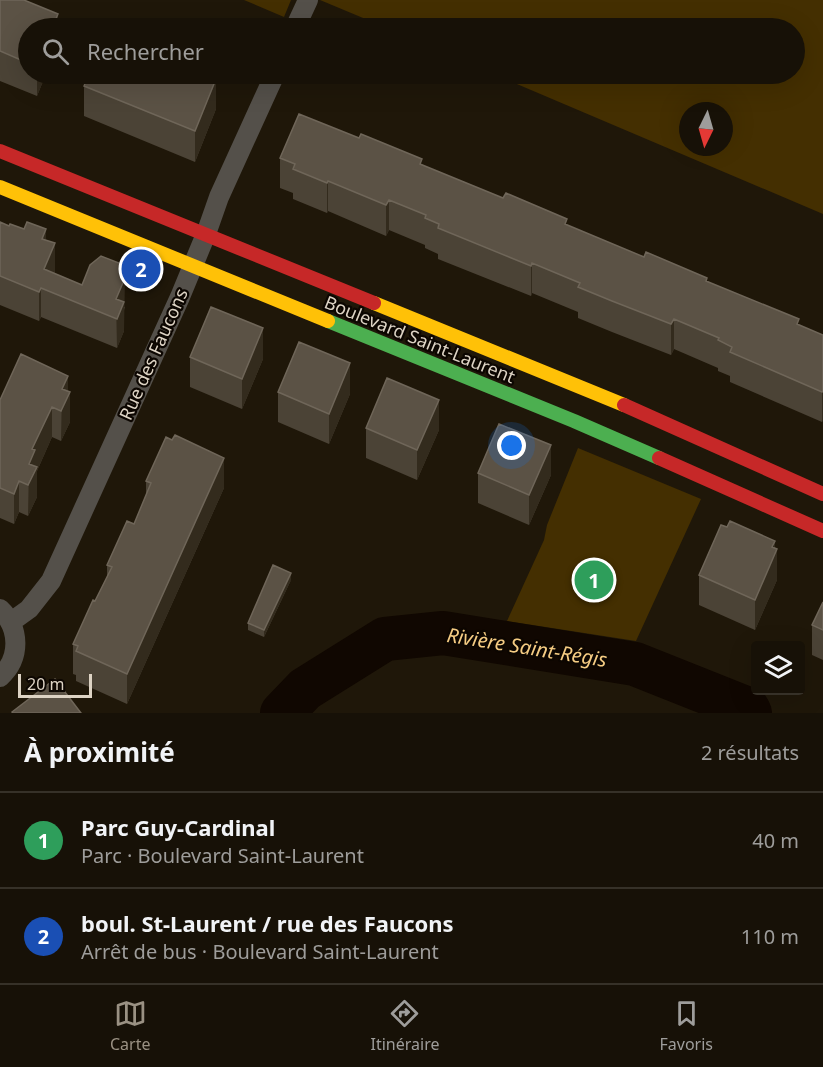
<!DOCTYPE html>
<html lang="fr">
<head>
<meta charset="utf-8">
<style>
	:root { --surface:#171107; --page:#201a11; --text:#f1f3f6; --muted:#9e9d9b; --line:#363128; --accent:#9a9183 }
	body { margin:0; font-family:"Noto Sans",sans-serif; background:var(--page); color:var(--text) }
	.controls { position:absolute; right:18px; bottom:18px; display:grid; overflow:hidden; border-radius:6px; box-shadow:0 6px 24px #0002 }
	.controls button { width:54px; height:54px; display:grid; place-items:center; padding:0; border:0; border-bottom:2px solid var(--line); background:var(--surface); color:var(--text); font:30px sans-serif }
	.compass { position:absolute; left:679px; top:102px; width:54px; height:54px; border-radius:50%; background:var(--surface); box-shadow:0 6px 24px #0002; rotate:185deg }
	.scale { position:absolute; left:18px; bottom:15px; width:74px; box-sizing:border-box; padding-left:6px; border:3px solid #ddd3c4; border-top:0; font-size:16px; line-height:21px; white-space:nowrap; color:#ddd3c4; -webkit-text-stroke:4px #0c0601; paint-order:stroke }
	.you { position:absolute; left:512px; top:446px; width:21px; height:21px; margin:-15px; border:4px solid #fff; border-radius:50%; background:#1a73e8; box-shadow:0 0 0 9px #1a73e833 }
	.badge { display:grid; place-items:center; width:39px; height:39px; border-radius:50%; background:var(--accent); color:#fff; font-size:20px; font-weight:700 }
	.pin { position:absolute; translate:-50% -50%; border:3px solid #fff; box-shadow:0 2px 6px #0006 }
	.list { margin:0; padding:0; list-style:none }
	h2 { display:flex; justify-content:space-between; align-items:center; height:78px; margin:0; padding:0 24px; font-size:26px }
	h2 small { font-size:20px; font-weight:400; color:var(--muted) }
	.list li { display:grid; grid-template-columns:39px 1fr auto; gap:18px; align-items:center; box-sizing:border-box; height:96px; padding:0 24px; border-top:2px solid var(--line) }
	.list b { display:block; font-size:22px; white-space:nowrap }
	.list p { margin:0; font-size:20px; white-space:nowrap; color:var(--muted) }
	.list em { font-size:20px; font-style:normal; color:var(--muted) }
	.icon { flex:none; width:33px; height:33px; fill:none; stroke:currentColor; stroke-width:2; stroke-linecap:round; stroke-linejoin:round }
	.map { position:relative; flex:none; width:823px; height:713px; overflow:hidden }
	.search { position:absolute; background:var(--surface); box-shadow:0 6px 24px #0002; left:18px; right:18px; top:18px; height:66px; display:flex; align-items:center; gap:15px; box-sizing:border-box; padding:0 21px; border-radius:33px; color:var(--muted); font-size:22px }
	.sheet { height:270px; background:var(--surface) }
	nav { display:flex; justify-content:space-around; align-items:center; box-sizing:border-box; height:84px; border-top:2px solid var(--line); background:var(--surface); font-size:16px; color:var(--muted) }
	nav a { display:grid; justify-items:center; gap:3px }
	nav .on { color:var(--accent) }
	.map>svg:first-child { display:block }
	.green { fill:#442f01; fill-rule:evenodd }
	.lines { fill:none; stroke-linecap:round; stroke-linejoin:round }
	.river { stroke:#100701; stroke-width:44 }
	.street { stroke:#54504a; stroke-width:20 }
	.fast { stroke:#4caf50; stroke-width:14 }
	.slow { stroke:#ffc107; stroke-width:14 }
	.jam { stroke:#c62828; stroke-width:14 }
	.wall { fill:#4b4336 }
	.shaded-wall { fill:#332b1d }
	.building { fill:#5b5245; stroke:#6f6659; stroke-width:1.5 }
	.labels { text-anchor:middle; dominant-baseline:central; stroke-width:4.5; stroke-linejoin:round; paint-order:stroke }
	.street-label { font-size:18px; fill:#ddd3c4; stroke:#0c0601 }
	.water-label { font-size:20px; font-style:italic; fill:#f5cc83; stroke:#0c0601 }
</style>
</head>
<body>
<div class="map">
<svg width="823" height="713" viewBox="0 0 823 713">
	<rect width="100%" height="100%" fill="#1f1709"/>
	<path class="green" d="M 244,0 L 291,0 L 284,17 Z
		M 320,0 L 823,0 L 823,214 L 493,74 L 794,74 L 794,28 L 387,28 ZM 688,111 L 724,111 L 724,147 L 688,147 Z
		M 578,448 L 701,499 L 636,641 L 507,621 L 544,540 L 547,525 Z"/>
	<g class="lines">
		<path class="river" d="M 282,713 L 305,689 L 385,639 L 443,633 L 635,664 L 748,709 L 750,713"/>
		<path class="street" d="M 295,28 L 308,0
			M 0,609 C 20,628 21,658 0,677
			M 11,622 L 29,609 L 51,581 L 180,297 L 206,234 L 219,197 L 275,74"/>
		<path class="fast" d="M 328,321 L 574,421 L 659,458"/>
		<path class="slow" d="M 0,187 L 328,321
			M 374,303 L 624,405"/>
		<path class="jam" d="M 0,151 L 374,303
			M 624,405 L 823,494
			M 659,458 L 823,531"/>
	</g>
	<path class="wall" d="M 0,0 L 58,28 L 28,28 L 28,74 L 46,74 L 37,96 L 0,81 Z
		M 84,86 L 216,109 L 195,162 L 84,116 Z
		M 280,158 L 422,165 L 644,257 L 707,281 L 799,325 L 823,335 L 823,420 L 822,422 L 730,382 L 730,376 L 718,371 L 718,368 L 674,349 L 671,355 L 612,332 L 578,318 L 578,312 L 532,293 L 531,296 L 438,259 L 438,254 L 425,248 L 425,245 L 389,230 L 386,236 L 328,211 L 327,213 L 293,199 L 293,193 L 280,188 Z
		M 0,222 L 46,240 L 54,274 L 125,307 L 124,310 L 124,331 L 117,348 L 41,317 L 39,321 L 0,305 Z
		M 190,357 L 263,359 L 242,409 L 190,387 Z
		M 68,391 L 70,422 L 61,441 L 52,437 L 37,471 L 37,497 L 28,516 L 19,512 L 14,524 L 0,518 L 0,400 Z
		M 278,392 L 350,394 L 329,444 L 278,422 Z
		M 366,428 L 439,430 L 417,480 L 366,458 Z
		M 478,473 L 551,475 L 529,525 L 478,503 Z
		M 146,481 L 224,488 L 127,704 L 76,681 L 76,675 L 73,674 L 73,644 L 107,577 L 107,565 L 134,524 L 146,495 Z
		M 775,548 L 777,580 L 755,630 L 699,605 L 699,575 Z
		M 291,580 L 264,637 L 248,630 L 248,623 Z
		M 823,602 L 823,660 L 812,655 L 812,625 Z"/>
	<path class="shaded-wall" d="M 58,14 L 58,28 L 52,28 Z
		M 37,74 L 46,74 L 37,96 Z
		M 216,79 L 216,109 L 195,162 L 195,131 Z
		M 328,181 L 328,211 L 327,213 L 327,183 Z
		M 389,200 L 389,230 L 386,236 L 386,205 Z
		M 46,229 L 46,259 L 42,239 Z
		M 55,243 L 55,273 L 47,291 L 44,269 Z
		M 532,263 L 532,293 L 531,296 L 531,266 Z
		M 125,278 L 124,331 L 117,348 L 116,299 Z
		M 41,288 L 41,317 L 39,321 L 39,292 Z
		M 674,319 L 674,349 L 671,355 L 671,324 Z
		M 263,328 L 263,359 L 242,409 L 242,379 Z
		M 350,363 L 350,394 L 329,444 L 329,414 Z
		M 68,376 L 68,395 L 70,392 L 70,422 L 61,441 L 62,389 Z
		M 823,390 L 823,420 L 822,422 L 822,392 Z
		M 439,400 L 439,430 L 417,480 L 417,450 Z
		M 52,407 L 52,437 L 37,471 L 37,497 L 28,516 L 29,464 L 32,449 Z
		M 551,445 L 551,475 L 529,525 L 529,495 Z
		M 224,458 L 224,488 L 127,704 L 127,674 Z
		M 19,481 L 19,512 L 14,524 L 14,494 Z
		M 775,541 L 775,555 L 777,549 L 777,580 L 755,630 L 755,600 Z
		M 291,573 L 291,580 L 264,637 L 264,630 Z"/>
	<path class="building" d="M 0,0 L 24,0 L 58,14 L 52,28 L 28,28 L 28,63 L 0,51 Z
		M 89,74 L 204,74 L 216,79 L 195,131 L 84,86 Z
		M 299,114 L 359,138 L 361,134 L 422,159 L 420,164 L 503,198 L 506,193 L 567,219 L 565,224 L 644,257 L 646,252 L 707,278 L 706,281 L 799,319 L 797,324 L 823,335 L 823,390 L 822,392 L 730,352 L 732,347 L 718,340 L 719,338 L 674,319 L 671,324 L 612,301 L 578,287 L 580,283 L 532,263 L 531,266 L 438,228 L 439,224 L 425,218 L 426,215 L 389,200 L 386,205 L 328,181 L 327,183 L 293,169 L 295,164 L 280,158 Z
		M 0,222 L 9,226 L 10,224 L 24,229 L 27,222 L 46,229 L 42,239 L 55,243 L 44,269 L 82,285 L 90,265 L 101,256 L 119,263 L 125,278 L 116,299 L 124,302 L 117,319 L 41,288 L 39,292 L 0,276 Z
		M 211,307 L 263,328 L 242,379 L 190,357 Z
		M 299,342 L 350,363 L 329,414 L 278,392 Z
		M 21,354 L 68,376 L 62,389 L 70,392 L 61,411 L 52,407 L 32,449 L 35,450 L 29,464 L 37,467 L 28,485 L 19,481 L 14,494 L 0,488 L 0,400 Z
		M 387,378 L 439,400 L 417,450 L 366,428 Z
		M 499,424 L 551,445 L 529,495 L 478,473 Z
		M 175,435 L 224,458 L 127,674 L 76,651 L 78,646 L 73,644 L 93,600 L 95,601 L 112,567 L 107,565 L 127,521 L 134,524 L 151,483 L 146,481 L 166,437 L 172,440 Z
		M 730,521 L 775,541 L 772,547 L 777,549 L 755,600 L 699,575 L 721,525 L 727,527 Z
		M 273,565 L 291,573 L 264,630 L 248,623 Z
		M 823,602 L 823,630 L 812,625 Z
		M 55,679 L 81,713 L 13,713 L 12,712 Z"/>
	<g class="labels">
		<g class="street-label">
			<text transform="translate(420 339) rotate(22)">Boulevard Saint-Laurent</text>
			<text transform="translate(153 354) rotate(-66)">Rue des Faucons</text>
		</g>
		<g class="water-label">
			<text transform="translate(527 647) rotate(9)">Rivière Saint-Régis</text>
		</g>
	</g>
</svg>
<div class="controls">
<button><svg class="icon" aria-label="layers" viewBox="0 0 24 24"><path d="M12 4l9 5-9 5-9-5zM3 14l9 5 9-5"/></svg></button>
</div>
<svg class="compass" viewBox="-18 -18 36 36"><path d="M0-13l5 13h-10z" fill="#e53935"/><path d="M0 13l5-13h-10z" fill="#9e9d9b"/></svg>
<div class="scale">20 m</div>
<div class="you"></div>
<div class="pin badge" style="left:594px;top:580px;background:#2e9e5b">1</div>
<div class="pin badge" style="left:141px;top:269px;background:#1a4fb4">2</div>
<div class="search"><svg class="icon" aria-label="search" viewBox="0 0 24 24"><circle cx="10" cy="10" r="6"/><path d="M15 15l6 6"/></svg>Rechercher</div>
</div>
<section class="sheet">
<h2>À proximité<small>2 résultats</small></h2>
<ul class="list">
<li><span class="badge" style="background:#2e9e5b">1</span><div><b>Parc Guy-Cardinal</b><p>Parc · Boulevard Saint-Laurent</p></div><em>40 m</em></li>
<li><span class="badge" style="background:#1a4fb4">2</span><div><b>boul. St-Laurent / rue des Faucons</b><p>Arrêt de bus · Boulevard Saint-Laurent</p></div><em>110 m</em></li>
</ul>
</section>
<nav>
<a class="on"><svg class="icon" aria-label="map" viewBox="0 0 24 24"><path d="M3 6l6-2 6 2 6-2v14l-6 2-6-2-6 2zM9 4v14M15 6v14"/></svg>Carte</a>
<a><svg class="icon" aria-label="directions" viewBox="0 0 24 24"><path d="M12 3l9 9-9 9-9-9zM9 14v-3h6M13 9l2 2-2 2"/></svg>Itinéraire</a>
<a><svg class="icon" aria-label="saved" viewBox="0 0 24 24"><path d="M7 4h10v16l-5-4-5 4z"/></svg>Favoris</a>
</nav>
</body>
</html>
